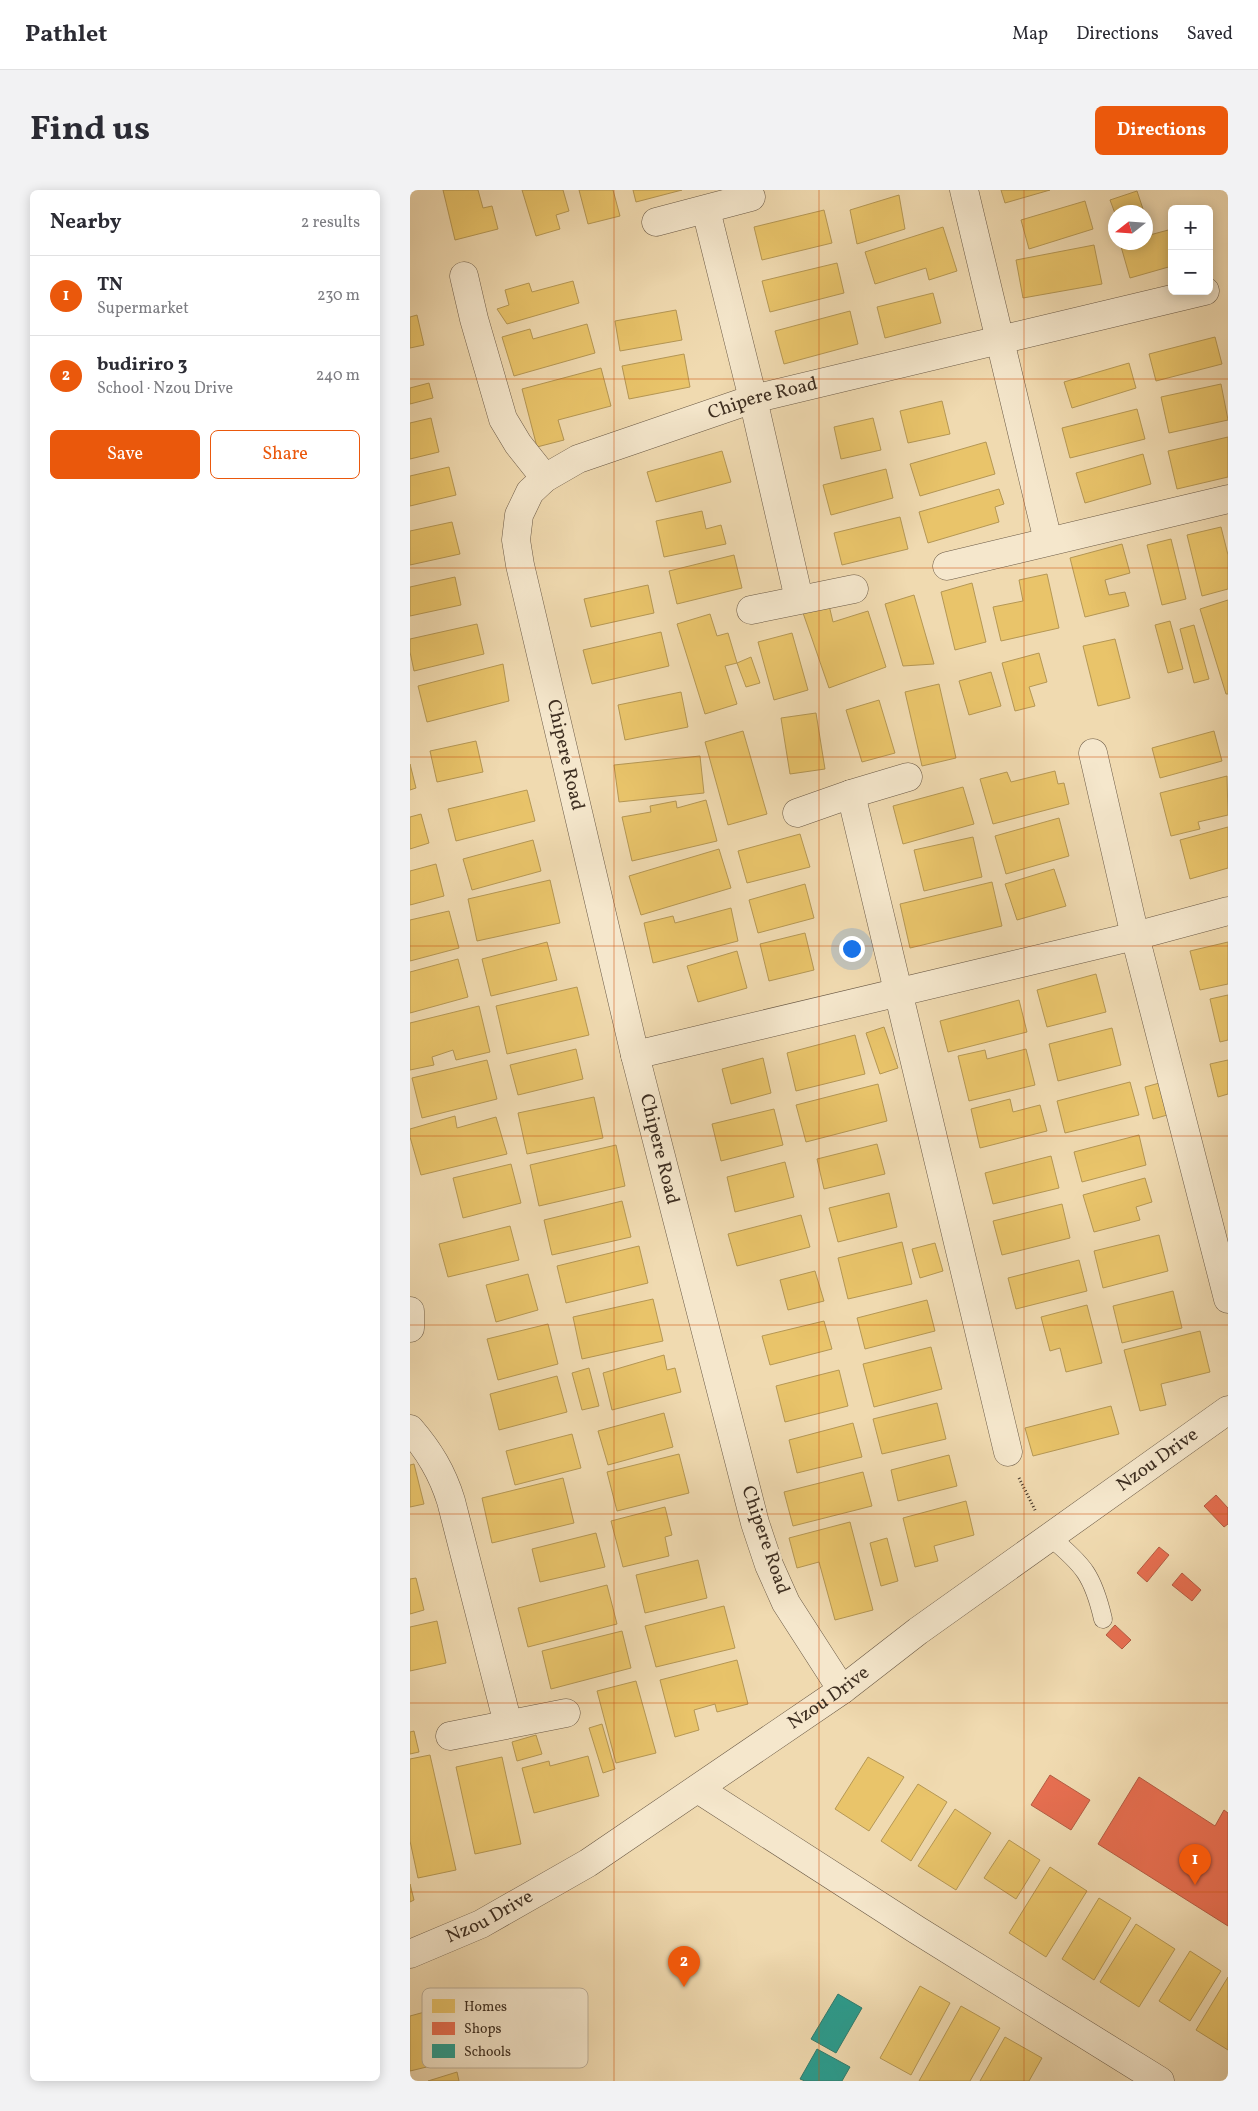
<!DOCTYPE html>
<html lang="en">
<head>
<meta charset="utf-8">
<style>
	:root { --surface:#fff; --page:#f2f2f3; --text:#2b2b33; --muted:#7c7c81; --line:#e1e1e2; --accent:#ea580c }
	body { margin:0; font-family:Vollkorn,serif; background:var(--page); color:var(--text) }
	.controls { position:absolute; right:15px; top:15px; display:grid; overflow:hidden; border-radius:8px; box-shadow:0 2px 12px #0003 }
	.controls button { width:45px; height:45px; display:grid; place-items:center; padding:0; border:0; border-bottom:1px solid var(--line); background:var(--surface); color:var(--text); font:25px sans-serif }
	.compass { position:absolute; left:698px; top:15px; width:45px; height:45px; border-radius:50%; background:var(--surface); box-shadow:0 2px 12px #0003; rotate:253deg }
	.you { position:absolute; left:441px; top:758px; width:18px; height:18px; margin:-12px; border:4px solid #fff; border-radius:50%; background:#1a73e8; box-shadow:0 0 0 8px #1a73e833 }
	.badge { display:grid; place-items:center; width:32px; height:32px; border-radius:50%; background:var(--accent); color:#fff; font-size:16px; font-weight:700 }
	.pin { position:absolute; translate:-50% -41px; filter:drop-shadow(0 1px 2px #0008) }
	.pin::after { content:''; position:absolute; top:26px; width:18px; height:15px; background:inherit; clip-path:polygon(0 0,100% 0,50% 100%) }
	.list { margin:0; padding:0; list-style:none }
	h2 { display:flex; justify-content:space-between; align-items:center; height:65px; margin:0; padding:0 20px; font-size:21px }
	h2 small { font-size:16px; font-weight:400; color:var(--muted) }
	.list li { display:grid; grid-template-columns:32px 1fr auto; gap:15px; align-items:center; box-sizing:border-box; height:80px; padding:0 20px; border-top:1px solid var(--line) }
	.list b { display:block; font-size:19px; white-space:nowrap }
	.list p { margin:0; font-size:16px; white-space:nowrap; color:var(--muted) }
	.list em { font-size:16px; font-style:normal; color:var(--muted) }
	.actions { display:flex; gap:10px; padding:15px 20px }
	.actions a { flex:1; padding:11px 0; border:1px solid var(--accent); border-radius:8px; text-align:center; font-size:18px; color:var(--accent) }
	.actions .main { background:var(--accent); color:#fff }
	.map { position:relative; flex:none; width:818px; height:1891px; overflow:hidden; border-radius:8px }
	header { display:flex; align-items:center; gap:30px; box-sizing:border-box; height:70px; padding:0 25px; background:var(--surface); border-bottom:1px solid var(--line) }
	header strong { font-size:24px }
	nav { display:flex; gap:28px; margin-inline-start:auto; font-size:18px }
	.intro { display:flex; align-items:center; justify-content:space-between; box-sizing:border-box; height:120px; padding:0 30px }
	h1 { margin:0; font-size:35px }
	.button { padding:12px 22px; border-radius:8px; background:var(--accent); color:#fff; font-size:18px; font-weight:700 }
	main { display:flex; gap:30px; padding:0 30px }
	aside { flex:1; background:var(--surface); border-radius:8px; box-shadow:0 2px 12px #0003 }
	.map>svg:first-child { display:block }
	.homes { fill:#e9c46a; stroke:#b59754 }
	.shops { fill:#e76f51; stroke:#b45c43 }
	.schools { fill:#2a9d8f; stroke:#307c6e }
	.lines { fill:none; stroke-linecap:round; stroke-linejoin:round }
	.lane-casing { stroke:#6a5945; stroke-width:19 }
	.street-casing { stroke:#6a5945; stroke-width:29 }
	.path { stroke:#3d2e21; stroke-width:3; stroke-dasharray:1 2.5; stroke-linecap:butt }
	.lane { stroke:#f5e7cc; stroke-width:18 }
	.street { stroke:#f5e7cc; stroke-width:28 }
	.grid { fill:none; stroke:#ce530f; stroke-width:1; stroke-opacity:0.55 }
	.labels { text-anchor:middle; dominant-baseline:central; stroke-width:5; stroke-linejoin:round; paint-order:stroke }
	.street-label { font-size:19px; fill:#3d2e21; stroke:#f5e7cc }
	.key { fill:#f5e7cc; stroke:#beb099; stroke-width:1 }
	.key-label { font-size:14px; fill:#3d2e21 }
</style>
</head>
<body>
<header>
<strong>Pathlet</strong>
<nav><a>Map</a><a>Directions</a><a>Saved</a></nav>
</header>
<div class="intro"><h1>Find us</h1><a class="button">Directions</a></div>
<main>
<aside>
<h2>Nearby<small>2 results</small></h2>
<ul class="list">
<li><span class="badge">1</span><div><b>TN</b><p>Supermarket</p></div><em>230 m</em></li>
<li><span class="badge">2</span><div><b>budiriro 3</b><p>School · Nzou Drive</p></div><em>240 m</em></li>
</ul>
<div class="actions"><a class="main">Save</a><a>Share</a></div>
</aside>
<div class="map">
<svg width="818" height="1891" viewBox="0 0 818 1891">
	<rect width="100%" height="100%" fill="#f0dab0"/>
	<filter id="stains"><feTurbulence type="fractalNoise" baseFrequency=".004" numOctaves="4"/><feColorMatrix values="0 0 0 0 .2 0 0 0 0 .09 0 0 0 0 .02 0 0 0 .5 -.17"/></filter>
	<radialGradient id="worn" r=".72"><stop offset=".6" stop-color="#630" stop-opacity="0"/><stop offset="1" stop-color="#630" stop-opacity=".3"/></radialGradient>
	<path class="homes" d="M 33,0 L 68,0 L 73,18 L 82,16 L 88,39 L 45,50 Z
		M 112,0 L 153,0 L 159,21 L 146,25 L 150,39 L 126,46 Z
		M 169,0 L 203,0 L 210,26 L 178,34 Z
		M 223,0 L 272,0 L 226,12 Z
		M 591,0 L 640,0 L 595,13 Z
		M 727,1 L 734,22 L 706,22 L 706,26 L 700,10 Z
		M 489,5 L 495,39 L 447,54 L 440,20 Z
		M 675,11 L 683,39 L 619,59 L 611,30 Z
		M 414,20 L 422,53 L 352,70 L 344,37 Z
		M 533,37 L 547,81 L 519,90 L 516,78 L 465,94 L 455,62 Z
		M 762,39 L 762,76 L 720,88 L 710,53 L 736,52 L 736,46 Z
		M 684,55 L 692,94 L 613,108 L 606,70 Z
		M 427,73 L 434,103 L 360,122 L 352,91 Z
		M 163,91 L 169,113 L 97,134 L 87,119 L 99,115 L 95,100 L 119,93 L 122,102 Z
		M 523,103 L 531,133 L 475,148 L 467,117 Z
		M 266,120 L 272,150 L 210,161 L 205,131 Z
		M 440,121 L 448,154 L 374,174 L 365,141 Z
		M 7,125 L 14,155 L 0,158 L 0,127 Z
		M 177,134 L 185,163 L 104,186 L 92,147 L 120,139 L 123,149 Z
		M 805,147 L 812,174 L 746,191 L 739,164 Z
		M 274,164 L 280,197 L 219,209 L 212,176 Z
		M 719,173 L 726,198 L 662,218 L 654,192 Z
		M 191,178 L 201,216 L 148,230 L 154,250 L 127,257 L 112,199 Z
		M 19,193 L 23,208 L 0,214 L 0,198 Z
		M 811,194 L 818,230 L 759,243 L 751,207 Z
		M 532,211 L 540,244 L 498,253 L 490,221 Z
		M 727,219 L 735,249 L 660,268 L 652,238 Z
		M 21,228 L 29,262 L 0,269 L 0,233 Z
		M 463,228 L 471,260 L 431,269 L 424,237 Z
		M 818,247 L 818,287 L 767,299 L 758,261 Z
		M 576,252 L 585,284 L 510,306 L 500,274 Z
		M 312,261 L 321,292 L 246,312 L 237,282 Z
		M 733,264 L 741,294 L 675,313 L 666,283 Z
		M 39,277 L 46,305 L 0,316 L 0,286 Z
		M 476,279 L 483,308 L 421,325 L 413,295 Z
		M 589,299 L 594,314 L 585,317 L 589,332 L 518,353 L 509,322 Z
		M 292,321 L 296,339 L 311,335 L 316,354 L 254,367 L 246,331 Z
		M 490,327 L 498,359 L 432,375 L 424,343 Z
		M 42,332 L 50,364 L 0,375 L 0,341 Z
		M 811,337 L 818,365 L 818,399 L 792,406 L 777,345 Z
		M 761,349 L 776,409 L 752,415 L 737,355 Z
		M 712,354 L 720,383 L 695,390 L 699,405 L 715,402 L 719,416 L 675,427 L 660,368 Z
		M 324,365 L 332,398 L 267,414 L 259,381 Z
		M 637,384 L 649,438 L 591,451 L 583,417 L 613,411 L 609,390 Z
		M 45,387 L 51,415 L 0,426 L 0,397 Z
		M 562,393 L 576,452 L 545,460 L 531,402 Z
		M 238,395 L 244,423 L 181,437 L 174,409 Z
		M 504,405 L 524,474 L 493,476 L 475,414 Z
		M 818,410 L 818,504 L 816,504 L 790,419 Z
		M 418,411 L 423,432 L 458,421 L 476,477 L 419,498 L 392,420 Z
		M 300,424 L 307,446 L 318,443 L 327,473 L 315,476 L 327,514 L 295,524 L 267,434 Z
		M 760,431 L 773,479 L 758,483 L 745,435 Z
		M 67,434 L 74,464 L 4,481 L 0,462 L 0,449 Z
		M 784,435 L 799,489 L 784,493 L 770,439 Z
		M 251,442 L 259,476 L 182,494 L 173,460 Z
		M 382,443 L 398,500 L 364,510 L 348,452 Z
		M 705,449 L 720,508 L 688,516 L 673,456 Z
		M 629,463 L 637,492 L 619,497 L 625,516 L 605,521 L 592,473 Z
		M 341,467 L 350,493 L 336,497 L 327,473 Z
		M 93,474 L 99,511 L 17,532 L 8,496 Z
		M 581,482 L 591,516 L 559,525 L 549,491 Z
		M 529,494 L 546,568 L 512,576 L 495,502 Z
		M 271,502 L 278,537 L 215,550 L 208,515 Z
		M 469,510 L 485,563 L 452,572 L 436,520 Z
		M 406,523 L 415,579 L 380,584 L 371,528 Z
		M 333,541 L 357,624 L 318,635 L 295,552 Z
		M 804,541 L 812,571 L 750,588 L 742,558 Z
		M 66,551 L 73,582 L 27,592 L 20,561 Z
		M 290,566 L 294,603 L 209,612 L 204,575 Z
		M 0,574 L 6,598 L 0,600 Z
		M 645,581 L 648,594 L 654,593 L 659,614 L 583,634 L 570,589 L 597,582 L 601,592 Z
		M 817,586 L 818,625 L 788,632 L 790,639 L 761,646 L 750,603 Z
		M 553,597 L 564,634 L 493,654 L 483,616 Z
		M 117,600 L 125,631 L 46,651 L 38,619 Z
		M 296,610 L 307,651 L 222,671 L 212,627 L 241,622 L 240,616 L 266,611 L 267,618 Z
		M 11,624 L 19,653 L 0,659 L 0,627 Z
		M 649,628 L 659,666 L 596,684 L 585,646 Z
		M 818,637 L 818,678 L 780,689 L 770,650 Z
		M 390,644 L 400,677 L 337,693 L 328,661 Z
		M 563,647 L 572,687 L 514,701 L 504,660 Z
		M 123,650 L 131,681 L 62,700 L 53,669 Z
		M 309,659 L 321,698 L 231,725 L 219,686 Z
		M 26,674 L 34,706 L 0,715 L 0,681 Z
		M 644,679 L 656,716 L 607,730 L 595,694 Z
		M 140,690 L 150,733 L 67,751 L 58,709 Z
		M 582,692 L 592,736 L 500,758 L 490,714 Z
		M 395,694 L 404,728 L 348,743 L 339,710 Z
		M 321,718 L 328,751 L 243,773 L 234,733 L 263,726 L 265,733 Z
		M 39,721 L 49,758 L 0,771 L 0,730 Z
		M 395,743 L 404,780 L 359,791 L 350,754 Z
		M 137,752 L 147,790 L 81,806 L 72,769 Z
		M 818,752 L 818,794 L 790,800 L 780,761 Z
		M 327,761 L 337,798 L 288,812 L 277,776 Z
		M 48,769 L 58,807 L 0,823 L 0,782 Z
		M 686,784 L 696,822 L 637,837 L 627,800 Z
		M 167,797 L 179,845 L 97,864 L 86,816 Z
		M 818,805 L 818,850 L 810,852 L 800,809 Z
		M 609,810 L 617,842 L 538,862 L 530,831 Z
		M 69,816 L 80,862 L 46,870 L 43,860 L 22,867 L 24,875 L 0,880 L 0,833 Z
		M 474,837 L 488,878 L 470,884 L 456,843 Z
		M 702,838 L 711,875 L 648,891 L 639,854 Z
		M 445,845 L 455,884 L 386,901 L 377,863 Z
		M 166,859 L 173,889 L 108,905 L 100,875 Z
		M 616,859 L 625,895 L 559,911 L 548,866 L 575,860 L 577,869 Z
		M 353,868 L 361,903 L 321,914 L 312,879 Z
		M 77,870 L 87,909 L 12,928 L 2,888 Z
		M 818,870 L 818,904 L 808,907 L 800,874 Z
		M 720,892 L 729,925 L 655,943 L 647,911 Z
		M 753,892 L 761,924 L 743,929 L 735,897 Z
		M 468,894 L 477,931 L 396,952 L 386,915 Z
		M 184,907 L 193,948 L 117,964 L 108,923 Z
		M 600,909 L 603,922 L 630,915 L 637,941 L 570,958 L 561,919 Z
		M 364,919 L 373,955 L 311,971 L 302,934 Z
		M 45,926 L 47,938 L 86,927 L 97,964 L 11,985 L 0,947 L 0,939 Z
		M 729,945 L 736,975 L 672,992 L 664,962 Z
		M 467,954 L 475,984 L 414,999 L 407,969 Z
		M 206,955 L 215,996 L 129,1016 L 120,975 Z
		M 641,966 L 649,998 L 583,1014 L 575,983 Z
		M 375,972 L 384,1007 L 325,1022 L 317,987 Z
		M 101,974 L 111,1013 L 53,1028 L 43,988 Z
		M 735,988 L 742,1012 L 726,1017 L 730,1030 L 684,1042 L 673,1005 Z
		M 479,1003 L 487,1037 L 428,1052 L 419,1018 Z
		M 212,1011 L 221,1047 L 142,1065 L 134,1030 Z
		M 652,1014 L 660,1048 L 592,1065 L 583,1031 Z
		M 391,1025 L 400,1057 L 327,1076 L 318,1044 Z
		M 100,1036 L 109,1070 L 38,1087 L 29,1054 Z
		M 749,1045 L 758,1081 L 693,1098 L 684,1061 Z
		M 492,1052 L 502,1094 L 438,1109 L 428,1068 Z
		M 525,1053 L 533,1081 L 510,1088 L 502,1059 Z
		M 229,1056 L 238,1093 L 156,1113 L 147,1076 Z
		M 669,1070 L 677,1101 L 606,1119 L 598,1088 Z
		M 405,1081 L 414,1111 L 378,1120 L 370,1090 Z
		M 118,1084 L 128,1120 L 86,1132 L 76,1095 Z
		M 763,1101 L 772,1138 L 712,1153 L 703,1116 Z
		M 243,1109 L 253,1151 L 172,1169 L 163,1127 Z
		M 517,1110 L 525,1141 L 455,1159 L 447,1128 Z
		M 677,1115 L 692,1173 L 656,1182 L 650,1158 L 640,1161 L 631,1127 Z
		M 414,1131 L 422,1159 L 360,1175 L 352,1146 Z
		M 138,1134 L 148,1174 L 88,1190 L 77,1149 Z
		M 790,1141 L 800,1182 L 751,1194 L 756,1215 L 730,1221 L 714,1160 Z
		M 521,1157 L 532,1199 L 464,1217 L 453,1174 Z
		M 254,1165 L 257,1180 L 265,1178 L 271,1202 L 202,1220 L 193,1183 Z
		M 179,1178 L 189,1216 L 172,1220 L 162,1183 Z
		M 429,1180 L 438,1216 L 375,1232 L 366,1196 Z
		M 147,1186 L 157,1222 L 89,1240 L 80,1204 Z
		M 527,1213 L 536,1249 L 472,1264 L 463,1229 Z
		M 701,1216 L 709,1244 L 623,1266 L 615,1238 Z
		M 254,1223 L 263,1257 L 198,1275 L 188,1241 Z
		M 443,1233 L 452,1267 L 387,1283 L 379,1250 Z
		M 162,1244 L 171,1278 L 105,1295 L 96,1261 Z
		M 269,1264 L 279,1303 L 207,1321 L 197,1282 Z
		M 539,1265 L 547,1296 L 488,1311 L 481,1280 Z
		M 4,1274 L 14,1314 L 0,1317 L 0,1275 Z
		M 453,1282 L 462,1316 L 383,1336 L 374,1302 Z
		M 153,1288 L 164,1333 L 82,1353 L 72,1308 Z
		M 556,1311 L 564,1345 L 524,1356 L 528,1371 L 505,1377 L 493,1328 Z
		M 255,1317 L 262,1345 L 255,1347 L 259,1366 L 213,1377 L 201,1331 Z
		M 440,1332 L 463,1420 L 425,1430 L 409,1372 L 387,1378 L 379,1348 Z
		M 186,1343 L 195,1377 L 130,1392 L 122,1359 Z
		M 477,1348 L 488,1391 L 471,1396 L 460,1353 Z
		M 288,1370 L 297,1408 L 235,1423 L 226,1385 Z
		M 6,1388 L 14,1420 L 0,1424 L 0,1389 Z
		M 197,1395 L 207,1434 L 118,1457 L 108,1418 Z
		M 314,1416 L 325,1458 L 246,1477 L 235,1436 Z
		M 27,1431 L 36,1473 L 0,1481 L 0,1437 Z
		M 212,1441 L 221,1478 L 141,1499 L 132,1461 Z
		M 327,1470 L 338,1514 L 307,1522 L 305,1514 L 284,1520 L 289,1540 L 265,1547 L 250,1490 Z
		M 226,1491 L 246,1563 L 206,1573 L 187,1501 Z
		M 192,1534 L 205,1579 L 193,1583 L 179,1538 Z
		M 4,1541 L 9,1562 L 0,1564 L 0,1542 Z
		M 126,1545 L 132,1564 L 107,1571 L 102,1552 Z
		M 20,1565 L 46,1680 L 8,1688 L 0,1651 L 0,1569 Z
		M 178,1566 L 189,1606 L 124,1623 L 112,1578 L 139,1571 L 140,1576 Z
		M 92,1567 L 111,1654 L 65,1664 L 46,1577 Z
		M 458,1567 L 494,1587 L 459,1641 L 425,1619 Z
		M 508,1594 L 537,1612 L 501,1671 L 471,1651 Z
		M 545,1619 L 581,1643 L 546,1700 L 508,1676 Z
		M 599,1650 L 630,1670 L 606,1709 L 574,1688 Z
		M 640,1677 L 677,1701 L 636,1767 L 599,1743 Z
		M 0,1694 L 4,1710 L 0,1712 Z
		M 689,1708 L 721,1728 L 684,1790 L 652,1769 Z
		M 726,1734 L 765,1759 L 729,1817 L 690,1792 Z
		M 780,1761 L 811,1781 L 780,1831 L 749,1811 Z
		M 818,1787 L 818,1860 L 786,1840 Z
		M 510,1796 L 540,1813 L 501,1885 L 470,1868 Z
		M 551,1816 L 590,1838 L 560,1891 L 509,1891 Z
		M 33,1817 L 46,1870 L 0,1881 L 0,1826 Z
		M 595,1847 L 632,1868 L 619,1891 L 570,1891 Z
		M 47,1882 L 49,1891 L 18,1891 Z"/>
	<path class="shops" d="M 806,1305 L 818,1318 L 818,1334 L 814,1337 L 794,1316 Z
		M 749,1357 L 759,1365 L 737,1392 L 727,1383 Z
		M 772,1383 L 791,1400 L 782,1411 L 762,1395 Z
		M 705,1435 L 721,1450 L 712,1459 L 696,1445 Z
		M 640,1585 L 680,1610 L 661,1640 L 621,1615 Z
		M 729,1587 L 805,1636 L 814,1620 L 818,1623 L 818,1736 L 688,1654 Z"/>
	<path class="schools" d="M 428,1804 L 452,1818 L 426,1863 L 401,1849 Z
		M 407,1859 L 440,1877 L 432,1891 L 395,1891 L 390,1889 Z"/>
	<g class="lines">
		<g class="lane-casing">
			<path id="lane" d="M 640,1347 C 674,1375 683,1386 693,1429"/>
		</g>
		<g class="street-casing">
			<g id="street">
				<path d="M 554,0 L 638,351"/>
				<path d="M 296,20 L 343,209 L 389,409"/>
				<path d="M 246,32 L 341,7"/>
				<path d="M 54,86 L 64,129 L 93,229 L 108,254 L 135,288"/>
				<path d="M 537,376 L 818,309"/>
				<path d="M 341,420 L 444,399"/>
				<path d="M 683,563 L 725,746 L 818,1109"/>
				<path d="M 441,604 L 498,587"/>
				<path d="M 387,623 L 441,604 L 598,1262"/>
				<path d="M 225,865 L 725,746 L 818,721"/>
				<path d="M 0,1121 L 0,1138"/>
				<path d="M 0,1239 C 19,1261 32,1282 41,1311 L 98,1534"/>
				<path id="s1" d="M 432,1500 L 376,1413 L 359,1375 L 345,1333 L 225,865 L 110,375 L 106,350 L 109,325 L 120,302 L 135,288 L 168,269 L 343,209 L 795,101"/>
				<path d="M 40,1546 L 156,1523"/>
				<path d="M 288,1599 L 507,1740 L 750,1891"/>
				<path id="s2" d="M 0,1764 L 71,1734 L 178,1673 L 432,1500 L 508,1441 L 818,1220"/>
			</g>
		</g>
		<path class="path" d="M 609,1288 L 626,1322"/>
		<use href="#lane" class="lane"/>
		<use href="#street" class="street"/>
	</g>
	<path class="grid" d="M 204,0 L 204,1891M 409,0 L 409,1891M 614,0 L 614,1891M 0,189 L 818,189M 0,378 L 818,378M 0,567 L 818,567M 0,756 L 818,756M 0,946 L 818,946M 0,1135 L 818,1135M 0,1324 L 818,1324M 0,1513 L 818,1513M 0,1702 L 818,1702"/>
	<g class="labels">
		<g class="street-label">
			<text stroke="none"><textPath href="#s1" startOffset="1505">Chipere Road</textPath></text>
			<text transform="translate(155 565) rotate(77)">Chipere Road</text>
			<text transform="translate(249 959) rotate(76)">Chipere Road</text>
			<text stroke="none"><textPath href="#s2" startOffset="898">Nzou Drive</textPath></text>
			<text transform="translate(355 1350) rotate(71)">Chipere Road</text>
			<text stroke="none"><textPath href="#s2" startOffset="492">Nzou Drive</textPath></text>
			<text stroke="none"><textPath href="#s2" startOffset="88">Nzou Drive</textPath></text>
		</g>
	</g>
	<rect x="12" y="1798" width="166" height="80" rx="8" class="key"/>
	<rect x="22" y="1809" width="23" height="14" fill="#e9c46a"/>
	<rect x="22" y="1832" width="23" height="13" fill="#e76f51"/>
	<rect x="22" y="1854" width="23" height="14" fill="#2a9d8f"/>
	<g class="key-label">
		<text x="54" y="1821">Homes</text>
		<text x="54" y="1843">Shops</text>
		<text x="54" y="1866">Schools</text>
	</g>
	<rect width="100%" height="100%" filter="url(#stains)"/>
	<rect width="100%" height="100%" fill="url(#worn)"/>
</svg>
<div class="controls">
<button>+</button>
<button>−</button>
</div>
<svg class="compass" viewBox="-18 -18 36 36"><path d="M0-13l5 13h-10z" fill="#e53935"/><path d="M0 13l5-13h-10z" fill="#7c7c81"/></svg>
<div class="you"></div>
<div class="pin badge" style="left:785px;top:1695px">1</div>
<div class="pin badge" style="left:274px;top:1797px">2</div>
</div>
</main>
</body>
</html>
